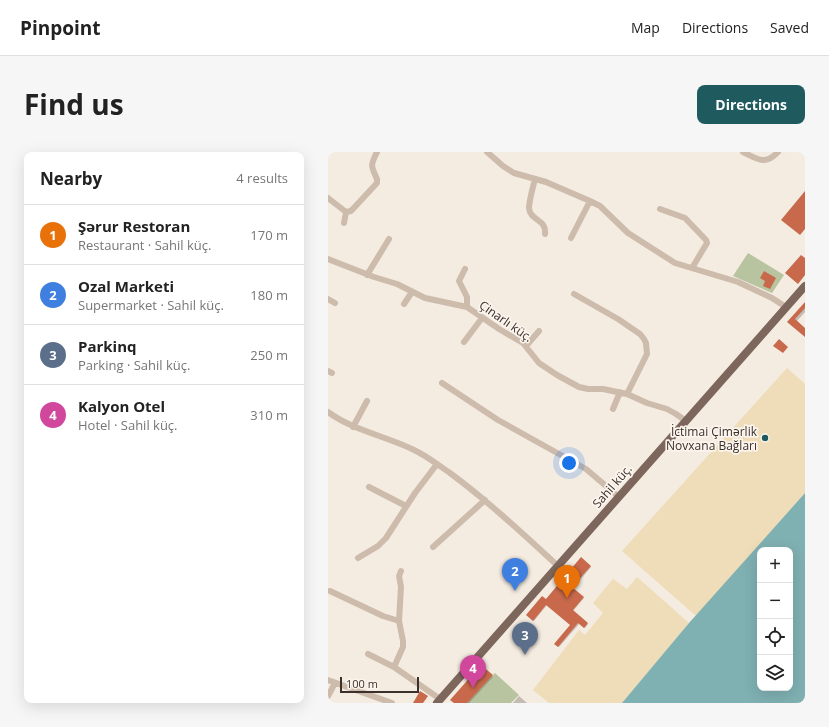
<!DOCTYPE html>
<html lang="en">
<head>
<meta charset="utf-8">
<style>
	:root { --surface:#fff; --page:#f6f6f6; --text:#222; --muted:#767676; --line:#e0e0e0; --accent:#1f5a5e }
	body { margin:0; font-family:"Open Sans",sans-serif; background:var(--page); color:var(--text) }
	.controls { position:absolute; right:12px; bottom:12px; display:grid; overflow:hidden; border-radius:8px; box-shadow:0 4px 16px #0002 }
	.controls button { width:36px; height:36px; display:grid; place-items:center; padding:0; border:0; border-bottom:1px solid var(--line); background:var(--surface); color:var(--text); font:20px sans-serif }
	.scale { position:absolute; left:12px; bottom:10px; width:79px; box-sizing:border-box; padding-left:4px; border:2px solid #3b302b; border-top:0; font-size:11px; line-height:14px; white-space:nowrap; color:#3b302b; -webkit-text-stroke:3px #fbf5ee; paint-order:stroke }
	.you { position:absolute; left:241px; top:311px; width:14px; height:14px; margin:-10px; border:3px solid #fff; border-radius:50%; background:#1a73e8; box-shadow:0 0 0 6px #1a73e833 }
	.badge { display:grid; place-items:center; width:26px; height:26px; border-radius:50%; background:var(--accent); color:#fff; font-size:13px; font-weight:700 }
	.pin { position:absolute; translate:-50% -33px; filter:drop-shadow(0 1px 2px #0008) }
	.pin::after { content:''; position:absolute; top:21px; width:14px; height:12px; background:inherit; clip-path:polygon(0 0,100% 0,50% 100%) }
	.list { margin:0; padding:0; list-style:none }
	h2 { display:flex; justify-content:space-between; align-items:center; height:52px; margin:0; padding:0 16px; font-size:17px }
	h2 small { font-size:13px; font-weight:400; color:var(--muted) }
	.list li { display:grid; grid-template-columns:26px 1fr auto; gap:12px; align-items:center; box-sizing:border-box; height:60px; padding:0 16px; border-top:1px solid var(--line) }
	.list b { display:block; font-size:15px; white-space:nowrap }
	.list p { margin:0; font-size:13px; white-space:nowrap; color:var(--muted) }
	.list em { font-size:13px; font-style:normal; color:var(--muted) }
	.icon { flex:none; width:22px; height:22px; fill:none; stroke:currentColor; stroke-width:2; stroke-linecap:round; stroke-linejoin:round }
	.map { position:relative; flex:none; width:477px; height:551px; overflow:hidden; border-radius:8px }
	header { display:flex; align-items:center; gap:24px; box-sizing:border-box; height:56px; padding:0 20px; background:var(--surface); border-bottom:1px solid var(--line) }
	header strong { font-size:19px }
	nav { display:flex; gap:22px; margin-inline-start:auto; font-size:14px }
	.intro { display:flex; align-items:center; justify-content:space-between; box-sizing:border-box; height:96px; padding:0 24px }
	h1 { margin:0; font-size:28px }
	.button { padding:10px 18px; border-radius:8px; background:var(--accent); color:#fff; font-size:14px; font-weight:700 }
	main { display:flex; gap:24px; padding:0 24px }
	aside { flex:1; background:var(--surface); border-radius:8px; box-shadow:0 4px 16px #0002 }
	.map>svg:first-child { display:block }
	.green { fill:#b8c4a0 }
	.sand { fill:#efdcb8 }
	.water { fill:#7fb0b2; fill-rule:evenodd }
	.shadow { fill:#0003 }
	.building { fill:#c8694b }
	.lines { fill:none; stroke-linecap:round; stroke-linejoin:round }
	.minor { stroke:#cdbbac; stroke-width:6 }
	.major { stroke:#7d675c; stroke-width:8 }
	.poi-dot { fill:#1f5a5e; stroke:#fbf5ee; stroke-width:1.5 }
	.labels { text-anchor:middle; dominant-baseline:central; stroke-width:3.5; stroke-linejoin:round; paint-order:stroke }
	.street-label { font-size:12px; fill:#3b302b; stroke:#fbf5ee }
	.poi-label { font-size:12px; fill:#3b302b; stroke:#fbf5ee; text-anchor:end }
</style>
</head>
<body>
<header>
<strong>Pinpoint</strong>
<nav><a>Map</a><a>Directions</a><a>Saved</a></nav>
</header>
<div class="intro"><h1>Find us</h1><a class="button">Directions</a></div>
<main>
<aside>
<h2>Nearby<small>4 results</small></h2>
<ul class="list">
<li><span class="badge" style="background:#e8710a">1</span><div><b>Şərur Restoran</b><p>Restaurant · Sahil küç.</p></div><em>170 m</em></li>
<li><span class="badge" style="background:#3f7fe0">2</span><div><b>Ozal Marketi</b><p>Supermarket · Sahil küç.</p></div><em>180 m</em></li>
<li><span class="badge" style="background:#5c6f8a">3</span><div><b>Parkinq</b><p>Parking · Sahil küç.</p></div><em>250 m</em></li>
<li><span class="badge" style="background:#d1479c">4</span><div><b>Kalyon Otel</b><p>Hotel · Sahil küç.</p></div><em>310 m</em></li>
</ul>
</aside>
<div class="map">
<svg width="477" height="551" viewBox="0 0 477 551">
	<rect width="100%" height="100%" fill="#f4ebe1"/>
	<path class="green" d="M 420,101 L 456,123 L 444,141 L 405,124 Z
		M 167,521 L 191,543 L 183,551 L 139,551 Z"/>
	<path class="sand" d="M 459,216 L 477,232 L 477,341 L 368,464 L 294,399 Z
		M 309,425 L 361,471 L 294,551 L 221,551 L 205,538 L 251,478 L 257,483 L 275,461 L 265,451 L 285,427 L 299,437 Z"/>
	<path class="water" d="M 477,341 L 477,551 L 294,551 L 361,471 ZM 432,398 L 462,398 L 462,536 L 432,536 Z"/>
	<path class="shadow" d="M 477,151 L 477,160 L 468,170 L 477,178 L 477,184 L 461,170 Z
		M 253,407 L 263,415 L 245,437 L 256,446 L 245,459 L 260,472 L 257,476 L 252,471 L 231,495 L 228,492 L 243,473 L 219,453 L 206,469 L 200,463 L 218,448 Z
		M 153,514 L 165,525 L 141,551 L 127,551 Z
		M 191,544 L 199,551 L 185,551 Z"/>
	<path class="building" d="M 477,39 L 477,77 L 472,83 L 453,68 Z
		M 473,103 L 477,106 L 477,123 L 470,132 L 457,121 Z
		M 436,119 L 448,126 L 442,137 L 435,134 L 437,129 L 432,126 Z
		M 477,150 L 477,156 L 467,167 L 477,176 L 477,185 L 459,170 Z
		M 451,187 L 460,195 L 455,201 L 445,194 Z
		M 253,405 L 263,414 L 244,435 L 256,445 L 245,458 L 260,471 L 256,476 L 250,471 L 230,495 L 226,492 L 242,473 L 218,453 L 205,469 L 198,463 L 214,444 L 218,447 Z
		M 153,513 L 165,523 L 139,551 L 126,551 L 122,548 Z
		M 92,539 L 100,544 L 95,551 L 85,551 Z"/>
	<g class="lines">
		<path class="minor" d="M 159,0 L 175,14 L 186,21 L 218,30 L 262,49 L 272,54 L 300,81 L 347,111 L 410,130 L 444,146 L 458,155
			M 415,0 C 429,7 437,14 450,0
			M 207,27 C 205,35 201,49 201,56 C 202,69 219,67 217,82
			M 0,46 L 18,60 L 23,59 L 49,31 L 49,27 C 43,14 42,14 49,0
			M 332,57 L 357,66 L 378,88 L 379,91 L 364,116
			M 16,71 L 18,60
			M 243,86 L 262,49
			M 0,107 L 46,125 L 69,132 L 97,146 L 139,155 L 171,177 L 195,191 L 211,211 L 229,223 L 251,235 L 260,237 L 275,237 L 299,242 L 319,251 L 339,257 L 348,262 L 358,269
			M 137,117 L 131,129 L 139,145 L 139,155
			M 39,123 L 61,87
			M 246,142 L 290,167 L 312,182 L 316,187 L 318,191 L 319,202 L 299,242
			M 0,147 L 7,151
			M 76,152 L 84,140
			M 136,190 L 154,166
			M 198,194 L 211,179
			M 0,219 L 4,221
			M 114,231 L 170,268 L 258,317 L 291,345
			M 285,257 L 292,240
			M 0,260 C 26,279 58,284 86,298 C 99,304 110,313 122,321 C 160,349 195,382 230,414
			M 25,275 L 39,249
			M 41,335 L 78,354
			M 105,395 L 157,348
			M 30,406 L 50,394 L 58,386 L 87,341 L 109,312
			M 2,439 L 55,464 L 71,469
			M 40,502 L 66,515 L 112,547
			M 66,515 L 75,495 L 75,489 L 71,469 L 73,435 L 71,424 L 73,419
			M 0,528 L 64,551
			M 0,544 L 7,531"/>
		<path class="major" d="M 109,551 L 477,134"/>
	</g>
	<circle class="poi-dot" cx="437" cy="286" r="4"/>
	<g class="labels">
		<g class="street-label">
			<text transform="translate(178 169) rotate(35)">Çinarlı küç.</text>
			<text transform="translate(284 334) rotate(-49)">Sahil küç.</text>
		</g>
		<g class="poi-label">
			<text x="429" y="279">İctimai Çimərlik<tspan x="429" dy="14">Novxana Bağları</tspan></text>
		</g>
	</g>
</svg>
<div class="controls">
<button>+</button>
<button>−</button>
<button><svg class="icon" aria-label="locate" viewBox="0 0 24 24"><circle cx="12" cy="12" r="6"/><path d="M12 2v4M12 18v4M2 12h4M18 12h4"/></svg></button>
<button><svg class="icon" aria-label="layers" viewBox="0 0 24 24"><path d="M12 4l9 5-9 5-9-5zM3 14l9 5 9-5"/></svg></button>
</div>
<div class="scale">100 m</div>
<div class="you"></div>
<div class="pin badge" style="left:239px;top:446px;background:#e8710a">1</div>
<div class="pin badge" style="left:187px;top:439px;background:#3f7fe0">2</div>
<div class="pin badge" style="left:197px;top:503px;background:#5c6f8a">3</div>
<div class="pin badge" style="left:145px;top:536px;background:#d1479c">4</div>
</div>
</main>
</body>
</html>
